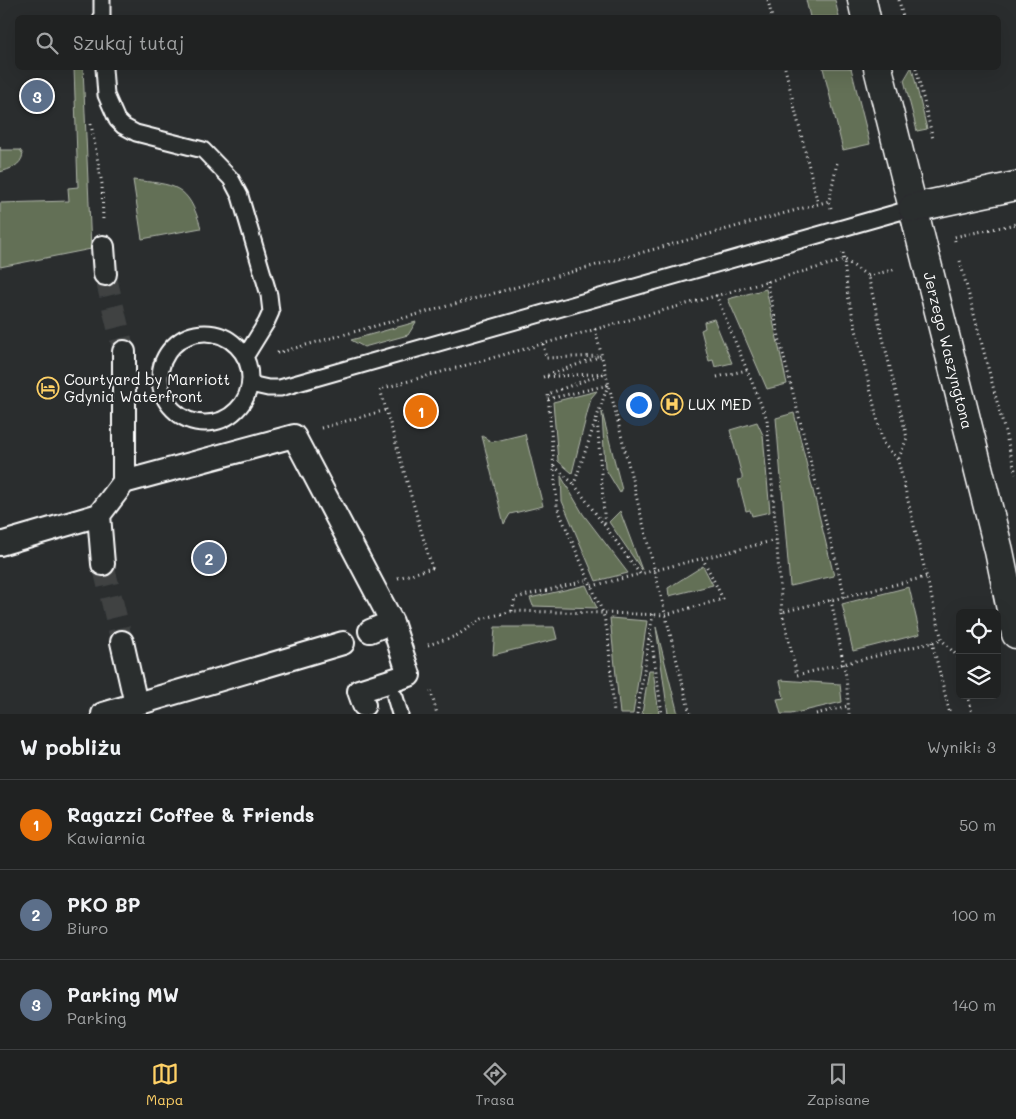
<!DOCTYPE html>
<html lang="pl">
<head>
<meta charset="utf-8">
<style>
	:root { --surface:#202222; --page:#282a2a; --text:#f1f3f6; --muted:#a2a4a5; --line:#3d3f40; --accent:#ffd166 }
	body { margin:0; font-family:Mali,sans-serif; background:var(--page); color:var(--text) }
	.controls { position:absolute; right:15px; bottom:15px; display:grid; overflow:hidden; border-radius:8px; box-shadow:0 5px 20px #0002 }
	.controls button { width:45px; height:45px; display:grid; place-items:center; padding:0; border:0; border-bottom:1px solid var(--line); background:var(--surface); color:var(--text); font:25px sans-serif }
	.you { position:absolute; left:638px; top:404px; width:18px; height:18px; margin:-12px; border:4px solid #fff; border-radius:50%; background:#1a73e8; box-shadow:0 0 0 8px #1a73e833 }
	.badge { display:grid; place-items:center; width:32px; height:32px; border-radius:50%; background:var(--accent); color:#fff; font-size:16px; font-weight:700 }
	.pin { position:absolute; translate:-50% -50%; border:2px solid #fff; box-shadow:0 1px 5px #0006 }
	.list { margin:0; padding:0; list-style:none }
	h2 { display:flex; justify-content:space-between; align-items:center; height:65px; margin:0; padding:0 20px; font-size:21px }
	h2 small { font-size:16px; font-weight:400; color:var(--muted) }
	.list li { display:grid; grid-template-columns:32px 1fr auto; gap:15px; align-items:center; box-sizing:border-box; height:90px; padding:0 20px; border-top:1px solid var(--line) }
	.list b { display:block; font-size:19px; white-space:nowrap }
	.list p { margin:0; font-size:16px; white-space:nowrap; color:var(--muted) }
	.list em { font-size:16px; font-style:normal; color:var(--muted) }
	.icon { flex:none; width:28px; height:28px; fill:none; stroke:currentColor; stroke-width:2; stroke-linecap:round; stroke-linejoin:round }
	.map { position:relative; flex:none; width:1016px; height:714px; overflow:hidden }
	.search { position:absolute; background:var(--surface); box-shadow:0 5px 20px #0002; left:15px; right:15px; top:15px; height:55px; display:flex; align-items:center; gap:12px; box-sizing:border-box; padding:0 18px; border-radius:8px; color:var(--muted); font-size:19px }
	.sheet { height:335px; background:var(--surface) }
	nav { display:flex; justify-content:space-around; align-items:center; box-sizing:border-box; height:70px; border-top:1px solid var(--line); background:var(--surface); font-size:14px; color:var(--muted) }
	nav a { display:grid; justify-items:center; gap:2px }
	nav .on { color:var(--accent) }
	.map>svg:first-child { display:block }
	.green { fill:#636f57; stroke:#b1b7ab }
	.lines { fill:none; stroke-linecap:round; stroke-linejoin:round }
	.pedestrian-tunnel { stroke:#3f4243; stroke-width:22; stroke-dasharray:22 11; stroke-linecap:butt }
	.service-casing { stroke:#fff; stroke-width:19 }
	.pedestrian-casing { stroke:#fff; stroke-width:26 }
	.minor-casing { stroke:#fff; stroke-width:31 }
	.path { stroke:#fff; stroke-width:3; stroke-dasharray:1 4; stroke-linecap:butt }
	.service { stroke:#2a2d2e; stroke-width:15 }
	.pedestrian { stroke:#2a2d2e; stroke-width:22 }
	.minor { stroke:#2a2d2e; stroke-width:28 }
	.labels { text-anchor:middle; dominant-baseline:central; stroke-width:4; stroke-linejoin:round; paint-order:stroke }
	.street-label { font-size:15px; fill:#fff; stroke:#2a2d2e }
	.poi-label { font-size:15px; fill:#fff; stroke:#2a2d2e; text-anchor:start }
</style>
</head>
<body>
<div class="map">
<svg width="1016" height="714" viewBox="0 0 1016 714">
	<rect width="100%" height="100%" fill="#2a2d2e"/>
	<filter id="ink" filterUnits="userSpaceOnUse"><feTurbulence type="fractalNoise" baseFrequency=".02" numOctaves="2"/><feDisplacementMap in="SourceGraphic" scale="10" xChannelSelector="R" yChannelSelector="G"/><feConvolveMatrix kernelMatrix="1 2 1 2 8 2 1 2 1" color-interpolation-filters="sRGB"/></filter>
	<g filter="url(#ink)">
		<path class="green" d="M 806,0 L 835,0 L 839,17 L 810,17 Z
			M 74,68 L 83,68 L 91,249 L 0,267 L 0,203 L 69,201 L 68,188 L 78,187 Z
			M 823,68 L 851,68 L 870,144 L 843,150 Z
			M 911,68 L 912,68 L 927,129 L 917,131 L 904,80 Z
			M 0,147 L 0,150 L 20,150 L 23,154 C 21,166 10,169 0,172 Z
			M 133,180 C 175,185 188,183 201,228 L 142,239 Z
			M 766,289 L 787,384 L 767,389 L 728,299 Z
			M 714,319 L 732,363 L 715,367 L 713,360 L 709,361 L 701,330 L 705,328 L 704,322 Z
			M 416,322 L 408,335 L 364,347 L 351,340 Z
			M 597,391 L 591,398 L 572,473 L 558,461 L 553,402 Z
			M 602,412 L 622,490 L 620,493 L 605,468 Z
			M 794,413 L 834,576 L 790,586 L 776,418 Z
			M 757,422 L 763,435 L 770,512 L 752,516 L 750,510 L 746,511 L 738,480 L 742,479 L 742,476 L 730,430 Z
			M 525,434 L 543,506 L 510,514 L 504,524 L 482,436 L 492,442 Z
			M 561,476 L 583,514 L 628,573 L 596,581 L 562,501 Z
			M 620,511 L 642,570 L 609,522 Z
			M 703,566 L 713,585 L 669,596 L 668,588 Z
			M 586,585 L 597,608 L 533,606 L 530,598 Z
			M 909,587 L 920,634 L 853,651 L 842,604 Z
			M 610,618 L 647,621 L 633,714 L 620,714 Z
			M 495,627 L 554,627 L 557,639 L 493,655 Z
			M 656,627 L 678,714 L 668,714 Z
			M 649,670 L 653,670 L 659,714 L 642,714 Z
			M 781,680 L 840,684 L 842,702 L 791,714 L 781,714 L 777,699 L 784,698 L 780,681 Z"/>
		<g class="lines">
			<path class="pedestrian-tunnel" d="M 105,274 L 124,352
				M 103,564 L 122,642"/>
			<g class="service-casing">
				<path id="service" d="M 102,0 L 102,18
					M 104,68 L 106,95 L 117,120 L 123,126 L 136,133 L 203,150 L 231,179 L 240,196 L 269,295 L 271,312 L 266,323 L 245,357
					M160 378a45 45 0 1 1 90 0a45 45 0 1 1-90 0Z
					M 250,384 L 268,388 L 280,388 L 913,208
					M 395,697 L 400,714"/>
			</g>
			<g class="pedestrian-casing">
				<path id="pedestrian" d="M 103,247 L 105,274
					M 124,352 L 124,482
					M 99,515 L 103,564
					M 0,544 L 99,515 L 124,482 L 294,436 L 392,622 L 409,675 L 359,691 L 364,705
					M 370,631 L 392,622
					M 122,642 L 136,704
					M 103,714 L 343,643"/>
			</g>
			<g class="minor-casing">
				<g id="minor">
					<path d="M 862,0 L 866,18"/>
					<path id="s1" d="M 878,68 L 999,551 L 1016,634"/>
					<path d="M 913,208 L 1016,186"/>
				</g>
			</g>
			<path class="path" d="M 768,0 L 772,18
				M 899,0 L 903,18
				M 785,68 L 818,204
				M 916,68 L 933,139
				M 91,124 L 102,184 L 103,221
				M 831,208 L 829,201 L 837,163
				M 955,241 L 954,237 L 1016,224
				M 843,253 L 848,296 L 883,443 L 898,460 L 942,640 L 959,658 L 960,663
				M 960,261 L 1016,474
				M 868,276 L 897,269
				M 767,281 L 781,346 L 845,597
				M 716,295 L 767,419 L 782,612 L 926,577
				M 595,329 L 690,714
				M 543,344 L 546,358 L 601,356 L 543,377 L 605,373 L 548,394 L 557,507 L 603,613 L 665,615 L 723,599 L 703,559
				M 277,353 L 829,201
				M 717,377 L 747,370
				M 608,385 L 574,484 L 640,574 L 776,540
				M 548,399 L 608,385
				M 597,418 L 605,527
				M 321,428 L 386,410
				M 554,466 L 574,484
				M 398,578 L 432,568 L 380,389 L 845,260 L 868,276 L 907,438 L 898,460
				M 592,586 L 640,574
				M 831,600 L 846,676 L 849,714
				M 512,611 L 515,598 L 589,580
				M 782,612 L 797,675 L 942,640
				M 651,636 L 662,714
				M 932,642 L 950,714
				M 428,645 L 456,636 L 482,619 L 512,611 L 603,613 L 608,634 L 614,714
				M 431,691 L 437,714
				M 968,695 L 972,714
				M 637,714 L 653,614
				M 816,714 L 848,706"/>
			<use href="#service" class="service"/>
			<use href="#pedestrian" class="pedestrian"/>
			<use href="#minor" class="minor"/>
		</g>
	</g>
	<defs>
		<g id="hotel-ring" transform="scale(1.125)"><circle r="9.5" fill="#2a2d2e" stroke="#ffd166" stroke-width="1.5"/><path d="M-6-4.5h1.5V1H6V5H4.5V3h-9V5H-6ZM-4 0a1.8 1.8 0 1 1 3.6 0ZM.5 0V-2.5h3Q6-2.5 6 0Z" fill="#ffd166"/></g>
		<g id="hospital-ring" transform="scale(1.125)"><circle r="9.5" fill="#2a2d2e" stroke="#ffd166" stroke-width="1.5"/><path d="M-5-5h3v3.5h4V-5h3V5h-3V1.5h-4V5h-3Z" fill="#ffd166"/></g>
	</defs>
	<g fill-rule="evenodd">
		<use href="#hotel-ring" x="48" y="388"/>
		<use href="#hospital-ring" x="672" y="404"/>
	</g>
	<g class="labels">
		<g class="street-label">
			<text stroke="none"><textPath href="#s1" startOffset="291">Jerzego Waszyngtona</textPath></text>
		</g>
		<g class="poi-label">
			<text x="64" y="379">Courtyard by Marriott<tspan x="64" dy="17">Gdynia Waterfront</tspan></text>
			<text x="688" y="404">LUX MED</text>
		</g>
	</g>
</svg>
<div class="controls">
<button><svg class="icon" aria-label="locate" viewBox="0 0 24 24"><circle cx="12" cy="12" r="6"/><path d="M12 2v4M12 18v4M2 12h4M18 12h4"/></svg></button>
<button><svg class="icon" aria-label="layers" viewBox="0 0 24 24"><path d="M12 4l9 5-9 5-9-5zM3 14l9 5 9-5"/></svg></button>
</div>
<div class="you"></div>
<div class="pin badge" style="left:421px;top:411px;background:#e8710a">1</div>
<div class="pin badge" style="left:209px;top:558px;background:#5c6f8a">2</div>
<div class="pin badge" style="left:37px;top:96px;background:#5c6f8a">3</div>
<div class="search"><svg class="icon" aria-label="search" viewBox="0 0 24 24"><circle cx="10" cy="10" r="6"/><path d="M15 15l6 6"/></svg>Szukaj tutaj</div>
</div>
<section class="sheet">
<h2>W pobliżu<small>Wyniki: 3</small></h2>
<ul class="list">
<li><span class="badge" style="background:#e8710a">1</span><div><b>Ragazzi Coffee &amp; Friends</b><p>Kawiarnia</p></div><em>50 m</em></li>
<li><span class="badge" style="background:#5c6f8a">2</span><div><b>PKO BP</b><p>Biuro</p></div><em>100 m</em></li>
<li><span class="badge" style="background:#5c6f8a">3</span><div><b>Parking MW</b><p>Parking</p></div><em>140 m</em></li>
</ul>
</section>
<nav>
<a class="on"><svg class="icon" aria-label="map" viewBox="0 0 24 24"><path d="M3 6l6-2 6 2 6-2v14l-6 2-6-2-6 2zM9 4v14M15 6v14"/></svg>Mapa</a>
<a><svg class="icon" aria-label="directions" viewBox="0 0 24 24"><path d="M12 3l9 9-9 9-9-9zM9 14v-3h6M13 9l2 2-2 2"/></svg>Trasa</a>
<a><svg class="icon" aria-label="saved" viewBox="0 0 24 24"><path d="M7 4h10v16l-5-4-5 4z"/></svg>Zapisane</a>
</nav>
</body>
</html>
